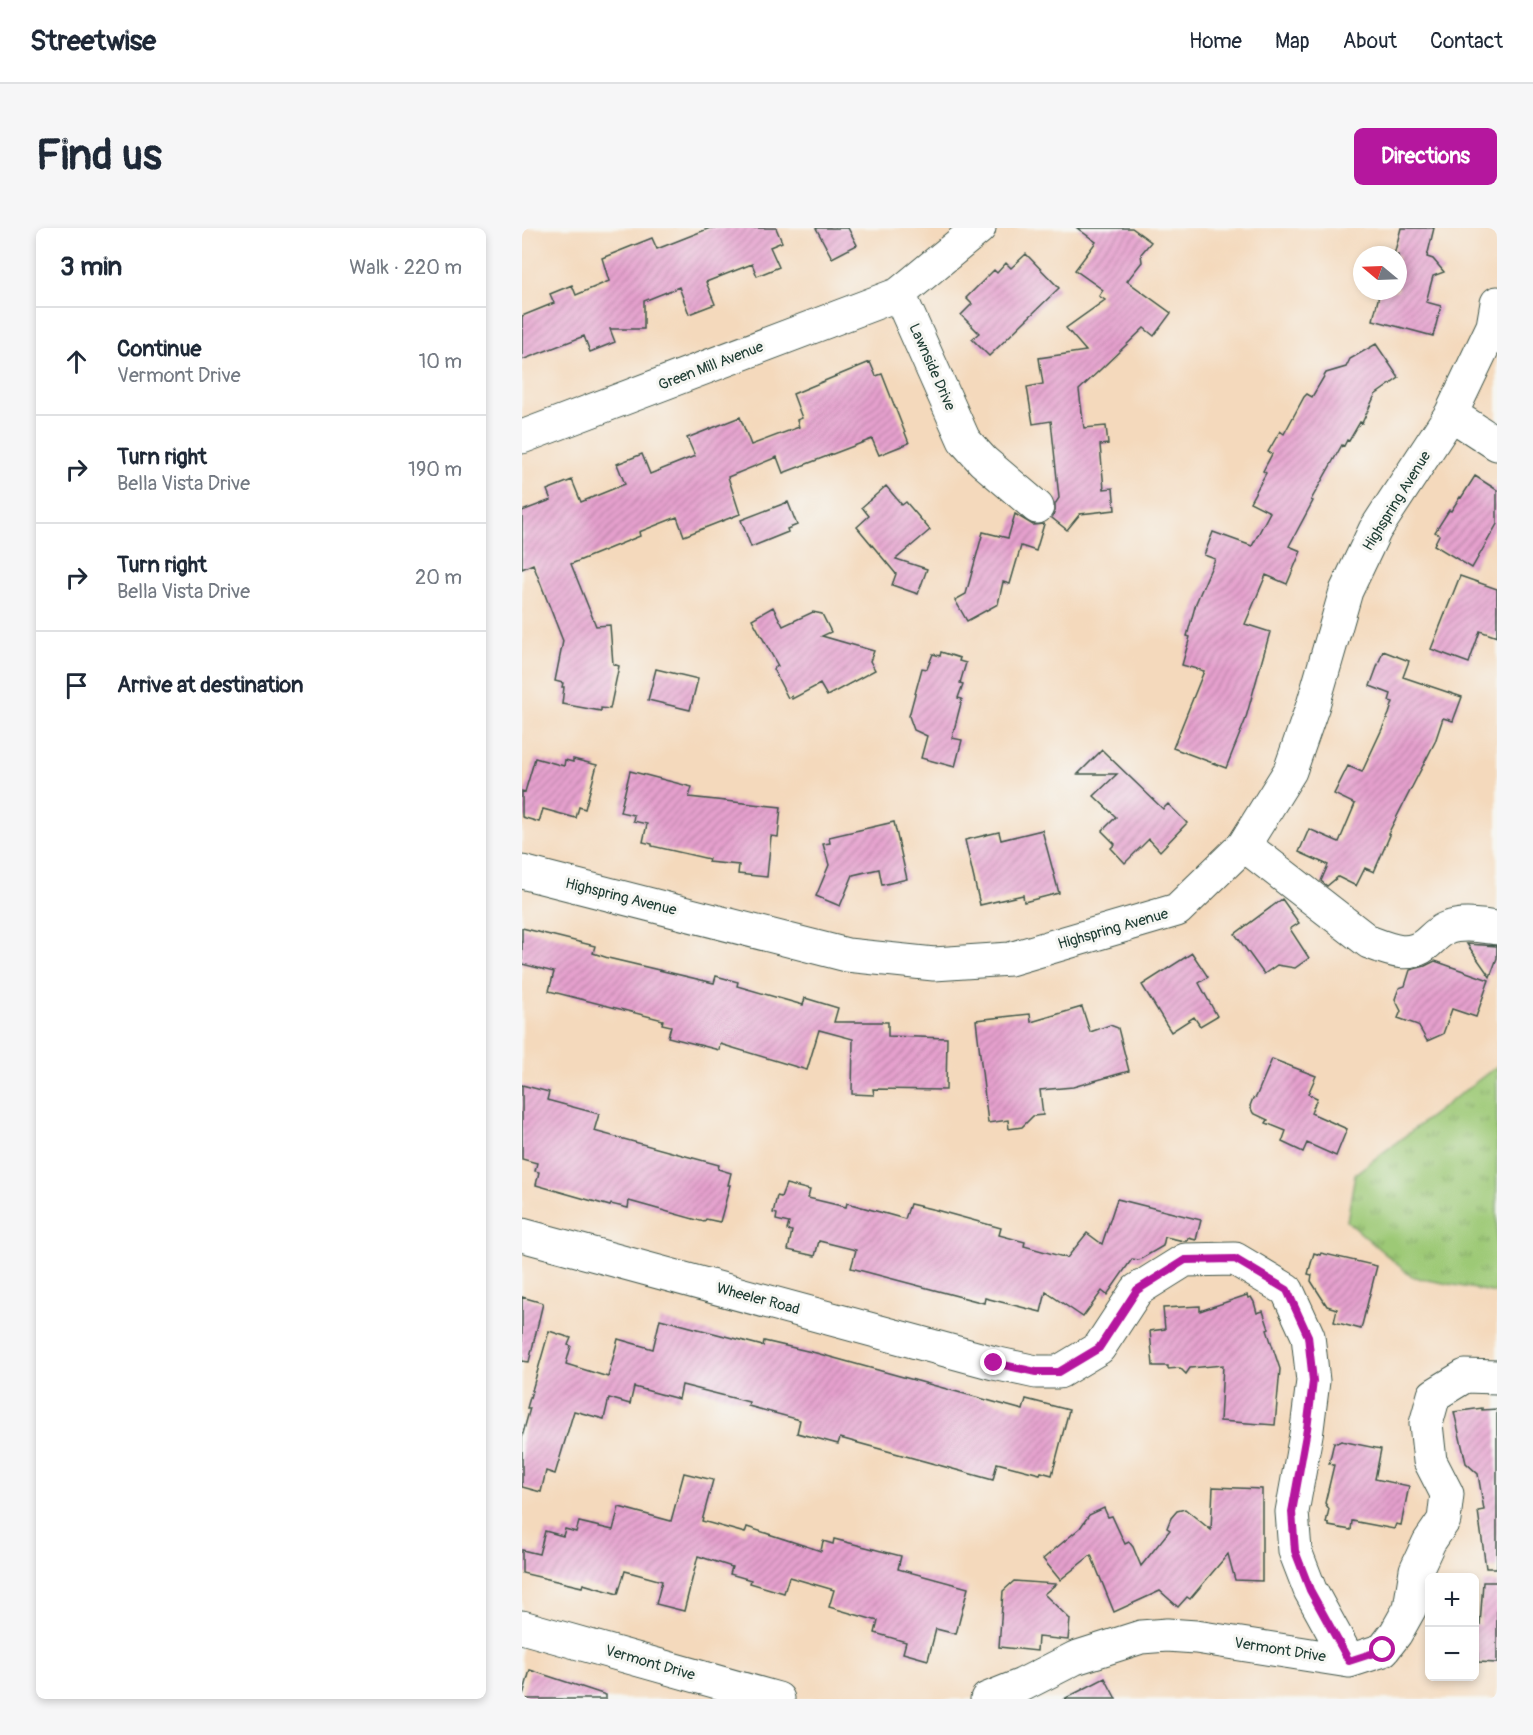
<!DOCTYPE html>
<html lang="en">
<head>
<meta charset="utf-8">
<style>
	:root { --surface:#fff; --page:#f6f6f7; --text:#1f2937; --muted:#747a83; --line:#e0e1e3; --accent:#b5179e }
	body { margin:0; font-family:Pangolin,sans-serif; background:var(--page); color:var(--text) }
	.controls { position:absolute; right:18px; bottom:18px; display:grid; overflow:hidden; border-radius:9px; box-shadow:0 3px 9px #0003 }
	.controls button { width:54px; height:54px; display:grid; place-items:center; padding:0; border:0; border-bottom:2px solid var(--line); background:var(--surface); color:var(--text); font:30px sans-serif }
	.compass { position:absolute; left:831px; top:18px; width:54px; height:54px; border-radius:50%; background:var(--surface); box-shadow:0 3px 9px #0003; rotate:289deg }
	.stop { position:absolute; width:18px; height:18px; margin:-14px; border:4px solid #b5179e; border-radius:50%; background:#fff }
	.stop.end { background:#b5179e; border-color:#fff; box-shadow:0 2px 6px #0008 }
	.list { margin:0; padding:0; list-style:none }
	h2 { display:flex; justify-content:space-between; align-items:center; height:78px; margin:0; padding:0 24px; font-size:26px }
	h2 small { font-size:20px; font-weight:400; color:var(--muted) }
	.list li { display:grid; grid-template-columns:39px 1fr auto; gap:18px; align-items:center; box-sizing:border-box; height:108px; padding:0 24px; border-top:2px solid var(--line) }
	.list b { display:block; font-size:22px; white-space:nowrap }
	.list p { margin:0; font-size:20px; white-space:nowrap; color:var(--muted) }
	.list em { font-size:20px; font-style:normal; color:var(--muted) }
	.icon { flex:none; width:33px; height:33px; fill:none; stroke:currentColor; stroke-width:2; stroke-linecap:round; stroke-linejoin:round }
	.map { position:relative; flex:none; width:975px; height:1471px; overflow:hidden; border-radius:9px }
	header { display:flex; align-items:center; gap:36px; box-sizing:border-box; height:84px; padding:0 30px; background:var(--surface); border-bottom:2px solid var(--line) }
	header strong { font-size:28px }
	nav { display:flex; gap:33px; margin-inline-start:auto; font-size:21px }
	.intro { display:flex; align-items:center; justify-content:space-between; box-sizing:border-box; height:144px; padding:0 36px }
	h1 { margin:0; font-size:42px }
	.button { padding:15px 27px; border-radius:9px; background:var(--accent); color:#fff; font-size:21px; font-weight:700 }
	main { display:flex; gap:36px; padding:0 36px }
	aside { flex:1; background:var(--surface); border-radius:9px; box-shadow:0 3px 9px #0003 }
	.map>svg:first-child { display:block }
	.grass { fill:url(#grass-tufts); stroke:#5e8355; stroke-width:1.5 }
	.building { fill:url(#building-hatch) }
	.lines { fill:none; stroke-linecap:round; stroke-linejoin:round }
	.minor-casing { stroke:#3f5448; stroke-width:35 }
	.minor { stroke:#fff; stroke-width:33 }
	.route { stroke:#b5179e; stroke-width:8 }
	.labels { text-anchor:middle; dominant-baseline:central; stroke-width:6; stroke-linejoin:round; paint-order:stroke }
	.street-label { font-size:15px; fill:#1f3d34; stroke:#f6f6f2 }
</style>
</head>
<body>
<header>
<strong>Streetwise</strong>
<nav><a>Home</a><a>Map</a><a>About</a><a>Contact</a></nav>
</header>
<div class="intro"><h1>Find us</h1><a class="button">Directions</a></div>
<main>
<aside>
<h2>3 min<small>Walk · 220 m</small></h2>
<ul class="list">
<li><svg class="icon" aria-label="ahead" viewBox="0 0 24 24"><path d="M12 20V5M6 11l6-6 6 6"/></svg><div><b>Continue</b><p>Vermont Drive</p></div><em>10 m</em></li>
<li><svg class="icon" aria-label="right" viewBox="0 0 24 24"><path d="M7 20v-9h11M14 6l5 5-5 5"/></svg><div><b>Turn right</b><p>Bella Vista Drive</p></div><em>190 m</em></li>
<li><svg class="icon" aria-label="right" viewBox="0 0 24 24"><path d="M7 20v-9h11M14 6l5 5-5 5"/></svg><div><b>Turn right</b><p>Bella Vista Drive</p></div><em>20 m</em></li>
<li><svg class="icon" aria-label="arrive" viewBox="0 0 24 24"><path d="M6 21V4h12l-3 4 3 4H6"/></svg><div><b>Arrive at destination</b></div></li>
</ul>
</aside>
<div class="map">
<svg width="975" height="1471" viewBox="0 0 975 1471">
	<defs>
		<pattern id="grass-tufts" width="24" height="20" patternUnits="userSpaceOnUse" patternTransform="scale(1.5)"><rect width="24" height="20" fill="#9dc976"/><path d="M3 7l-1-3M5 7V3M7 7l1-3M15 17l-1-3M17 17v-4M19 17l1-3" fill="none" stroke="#7fa462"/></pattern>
		<pattern id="building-hatch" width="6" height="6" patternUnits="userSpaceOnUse" patternTransform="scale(1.5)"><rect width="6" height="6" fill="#e6a0ce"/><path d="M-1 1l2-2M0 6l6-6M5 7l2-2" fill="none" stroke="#ba84a8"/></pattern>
	</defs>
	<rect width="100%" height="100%" fill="#f6f6f2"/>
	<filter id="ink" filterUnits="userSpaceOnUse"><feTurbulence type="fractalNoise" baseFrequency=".0167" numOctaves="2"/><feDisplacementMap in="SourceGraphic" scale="12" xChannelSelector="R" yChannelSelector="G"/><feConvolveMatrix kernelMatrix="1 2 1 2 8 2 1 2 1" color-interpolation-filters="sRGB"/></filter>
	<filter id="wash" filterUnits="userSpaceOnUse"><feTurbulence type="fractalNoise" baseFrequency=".008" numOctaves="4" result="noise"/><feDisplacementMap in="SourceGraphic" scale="24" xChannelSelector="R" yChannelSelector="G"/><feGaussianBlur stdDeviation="1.35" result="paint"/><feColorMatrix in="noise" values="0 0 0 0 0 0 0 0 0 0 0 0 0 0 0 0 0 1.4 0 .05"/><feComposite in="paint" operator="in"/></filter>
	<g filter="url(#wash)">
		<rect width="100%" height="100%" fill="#f4d9bc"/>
		<path class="grass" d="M 975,838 L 975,1065 L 890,1049 L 825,993 L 833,946 Z"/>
		<g id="blocks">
			<path class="building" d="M 188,0 L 254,0 L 260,14 L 248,19 L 257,39 L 235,48 L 230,36 L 184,54 L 193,76 L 167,86 L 157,59 L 122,73 L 122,101 L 88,101 L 93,114 L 68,124 L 62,108 L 0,132 L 0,88 L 32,75 L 28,66 L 50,57 L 54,67 L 87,53 L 80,30 L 130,10 L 135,21 Z
				M 294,0 L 326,0 L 335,17 L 310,30 Z
				M 555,0 L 610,0 L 629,14 L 619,26 L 620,34 L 605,53 L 649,85 L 632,108 L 622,100 L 557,162 L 562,200 L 584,198 L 586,216 L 578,217 L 582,261 L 591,260 L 593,282 L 558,286 L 545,302 L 530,290 L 533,283 L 533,276 L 537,270 L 529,193 L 511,196 L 505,159 L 521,156 L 517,130 L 564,123 L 544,100 L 583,72 L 577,68 L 581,62 L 553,42 L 574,14 Z
				M 879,0 L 912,0 L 905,29 L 911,31 L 922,44 L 911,48 L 904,74 L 919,78 L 911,108 L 851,92 L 858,63 L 876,63 L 876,27 L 872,27 Z
				M 504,26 L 537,60 L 467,128 L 450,111 L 457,105 L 439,87 L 450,76 L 444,70 L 472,42 L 475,45 L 484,35 L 489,40 Z
				M 854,116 L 877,150 L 853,167 L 840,195 L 838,194 L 827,213 L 825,212 L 822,218 L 820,217 L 789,272 L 791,273 L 767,318 L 779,323 L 765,356 L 744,347 L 723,396 L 748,404 L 723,493 L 704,540 L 651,520 L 682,443 L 660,437 L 668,409 L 665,408 L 674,375 L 693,331 L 682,327 L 691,304 L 730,318 L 748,284 L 728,274 L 744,245 L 741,243 L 750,226 L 746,224 L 758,203 L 762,206 L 782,169 L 785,166 L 790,169 L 804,145 L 824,139 L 828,131 Z
				M 348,134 L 354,148 L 360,146 L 387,215 L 357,227 L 350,211 L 261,245 L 255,229 L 206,249 L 218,286 L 162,308 L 155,289 L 117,304 L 118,308 L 49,336 L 74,398 L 88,397 L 91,436 L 97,438 L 88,481 L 79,480 L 79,483 L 40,476 L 42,459 L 40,459 L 41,455 L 33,453 L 41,413 L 11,336 L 0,341 L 0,283 L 29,272 L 25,262 L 50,252 L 59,274 L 103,256 L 95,236 L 120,226 L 128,246 L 173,228 L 165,210 L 218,189 L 229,217 L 277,199 L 275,192 L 280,190 L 271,166 Z
				M 953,248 L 975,262 L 975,296 L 950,340 L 912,317 L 917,307 L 913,304 L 927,282 L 929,283 L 938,269 L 939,270 Z
				M 364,258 L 380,277 L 384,274 L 408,302 L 374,331 L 405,341 L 396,366 L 370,357 L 374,346 L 335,299 L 347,288 L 340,279 Z
				M 266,274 L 275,297 L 265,301 L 266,304 L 229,319 L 219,292 Z
				M 493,286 L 511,297 L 522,296 L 514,323 L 499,318 L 488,356 L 481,354 L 476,376 L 445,393 L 433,372 L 444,366 L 461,304 L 486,310 Z
				M 938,348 L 975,361 L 975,409 L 958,403 L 947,435 L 909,421 Z
				M 251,379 L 261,398 L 291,384 L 300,386 L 309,404 L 300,408 L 352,423 L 348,433 L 353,442 L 305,468 L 298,456 L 270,471 L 269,468 L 266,470 L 251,441 L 256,438 L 230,391 Z
				M 861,423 L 887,433 L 881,449 L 940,469 L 931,493 L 921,490 L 913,514 L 866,606 L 868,607 L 852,644 L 843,640 L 834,658 L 816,649 L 805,658 L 799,653 L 806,637 L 777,624 L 787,601 L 817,614 L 833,576 L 812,566 L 826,538 L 840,544 L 867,486 L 871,474 L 867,473 L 869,466 L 848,458 Z
				M 419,424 L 438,430 L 437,433 L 444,435 L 438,455 L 441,456 L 436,470 L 440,471 L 430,510 L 440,512 L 433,539 L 399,530 L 405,508 L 392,502 L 387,488 L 400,440 L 405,441 L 411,426 L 418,428 Z
				M 134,441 L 176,451 L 168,482 L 126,472 Z
				M 580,522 L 641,581 L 646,576 L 665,595 L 638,623 L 627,611 L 603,635 L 589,620 L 593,616 L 580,603 L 594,589 L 572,568 L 595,546 L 556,546 Z
				M 13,530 L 42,538 L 43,532 L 51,534 L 51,531 L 75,537 L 63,581 L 57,579 L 54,590 L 21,581 L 17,594 L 0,589 L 0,563 L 3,564 Z
				M 108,543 L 170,559 L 167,569 L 259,579 L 256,609 L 249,608 L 245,649 L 216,646 L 217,637 L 186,634 L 187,631 L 130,618 L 130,616 L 121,614 L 125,596 L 111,593 L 112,587 L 98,584 Z
				M 372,594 L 385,651 L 360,657 L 357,641 L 331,647 L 318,678 L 294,668 L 307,637 L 301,616 L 308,615 L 307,609 Z
				M 520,602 L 537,665 L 502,674 L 501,667 L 458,677 L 443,612 L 477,604 L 479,612 Z
				M 760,671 L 777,695 L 768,701 L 787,730 L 773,740 L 755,737 L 742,746 L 713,706 Z
				M 0,700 L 73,718 L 71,725 L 86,730 L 192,755 L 194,748 L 216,754 L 215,758 L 281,777 L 283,770 L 316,780 L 312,794 L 366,794 L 366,808 L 425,810 L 424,862 L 351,861 L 352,867 L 330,866 L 331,811 L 297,802 L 285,842 L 198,816 L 197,822 L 146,809 L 149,798 L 140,796 L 141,792 L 27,763 L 32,744 L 0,736 Z
				M 945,716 L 975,718 L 975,730 L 968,749 Z
				M 670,725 L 686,749 L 677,755 L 695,788 L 678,798 L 672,789 L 649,804 L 620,757 Z
				M 913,733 L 967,752 L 954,789 L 930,781 L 921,806 L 905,813 L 896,797 L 876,790 L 879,783 L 873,771 L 877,760 L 883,758 L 888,742 L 903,738 Z
				M 560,779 L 568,804 L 588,797 L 596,800 L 607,843 L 551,859 L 518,862 L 521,887 L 511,888 L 500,899 L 487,901 L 486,892 L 466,895 L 454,792 L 508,786 L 509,794 Z
				M 750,831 L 794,848 L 786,866 L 795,870 L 789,885 L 825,901 L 814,928 L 785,915 L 781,924 L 760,914 L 764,903 L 744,895 L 746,892 L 731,885 L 728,878 L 731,870 L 734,869 Z
				M 0,857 L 27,864 L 25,872 L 77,886 L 72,903 L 197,937 L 196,941 L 209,945 L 206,957 L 208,957 L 198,994 L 184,991 L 182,994 L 107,973 L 106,980 L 89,976 L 88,978 L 14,957 L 17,944 L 13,943 L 15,935 L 0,931 Z
				M 264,956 L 288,962 L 286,970 L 324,979 L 325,975 L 383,991 L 388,976 L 414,982 L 479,1000 L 477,1007 L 503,1014 L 502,1018 L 545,1030 L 565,1005 L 580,1016 L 595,971 L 679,992 L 674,1012 L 666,1010 L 665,1013 L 662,1013 L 643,1009 L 641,1018 L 617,1032 L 610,1031 L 585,1067 L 580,1063 L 561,1089 L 524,1064 L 519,1084 L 463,1070 L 462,1075 L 329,1040 L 334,1022 L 297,1013 L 293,1028 L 266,1022 L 270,1003 L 265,1002 L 267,995 L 254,992 L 255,986 L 251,985 L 255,968 L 259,969 Z
				M 792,1025 L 798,1027 L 799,1025 L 855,1038 L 839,1101 L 812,1094 L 815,1081 L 805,1078 L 789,1053 L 790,1047 L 786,1046 Z
				M 725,1067 L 726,1070 L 729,1069 L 732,1074 L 735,1085 L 741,1083 L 747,1101 L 745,1102 L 758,1141 L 753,1197 L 698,1193 L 701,1137 L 668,1140 L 664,1146 L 658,1140 L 646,1141 L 646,1138 L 631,1138 L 628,1103 L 643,1101 L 641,1080 L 678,1078 L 678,1083 Z
				M 0,1069 L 21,1075 L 7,1134 L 0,1133 Z
				M 138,1091 L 241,1118 L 242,1113 L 294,1125 L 501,1182 L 504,1171 L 547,1182 L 530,1247 L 519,1244 L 518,1246 L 475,1235 L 471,1252 L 318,1210 L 316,1216 L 275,1205 L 278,1192 L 230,1179 L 226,1178 L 227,1174 L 160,1157 L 157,1171 L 112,1159 L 108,1176 L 87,1170 L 82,1191 L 52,1183 L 33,1246 L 24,1243 L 19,1264 L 0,1259 L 0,1209 L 8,1180 L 5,1180 L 27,1103 L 49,1110 L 46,1117 L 49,1118 L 44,1136 L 86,1149 L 96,1111 L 131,1121 Z
				M 960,1180 L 960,1182 L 975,1181 L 975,1340 L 964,1340 L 956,1283 L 962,1282 L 956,1246 L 944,1235 L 932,1184 Z
				M 819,1213 L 859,1221 L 853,1251 L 887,1258 L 879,1297 L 874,1296 L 872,1301 L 830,1293 L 829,1302 L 807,1298 L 807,1296 L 804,1295 L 807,1281 L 803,1275 L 812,1237 L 807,1236 L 812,1214 L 815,1215 Z
				M 162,1245 L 191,1252 L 180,1293 L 223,1305 L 225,1299 L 299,1323 L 301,1313 L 311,1316 L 312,1311 L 379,1328 L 376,1341 L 446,1360 L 434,1406 L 414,1401 L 406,1432 L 381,1425 L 384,1414 L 353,1405 L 356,1393 L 307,1379 L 312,1362 L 267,1349 L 262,1365 L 228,1355 L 229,1352 L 208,1346 L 210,1339 L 176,1328 L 162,1383 L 134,1376 L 140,1353 L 103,1343 L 96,1366 L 61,1356 L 60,1359 L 0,1345 L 0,1322 L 17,1326 L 23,1303 L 41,1308 L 43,1301 L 54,1304 L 57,1294 L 91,1302 L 97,1279 L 149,1293 Z
				M 691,1259 L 740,1261 L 740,1353 L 713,1352 L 706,1326 L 668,1371 L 665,1369 L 656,1379 L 638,1363 L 592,1384 L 569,1327 L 538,1352 L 521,1331 L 558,1300 L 567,1287 L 582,1280 L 586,1289 L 590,1288 L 603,1316 L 607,1314 L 611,1319 L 619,1338 L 648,1302 L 645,1300 L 649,1290 L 655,1283 L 663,1281 L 689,1302 Z
				M 492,1353 L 534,1356 L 522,1366 L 548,1391 L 546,1412 L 516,1409 L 515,1423 L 477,1419 L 481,1363 Z
				M 961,1354 L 975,1354 L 975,1435 L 956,1434 L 955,1415 L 952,1415 L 952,1397 L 958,1397 Z
				M 8,1442 L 84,1467 L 84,1471 L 0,1471 Z
				M 583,1450 L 594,1471 L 542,1471 Z"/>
		</g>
	</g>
	<g filter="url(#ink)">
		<use href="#blocks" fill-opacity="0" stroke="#3f5448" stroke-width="1.5"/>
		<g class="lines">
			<g class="minor-casing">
				<path id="minor" d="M 377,66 L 442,212 L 461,233 L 515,279
					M 929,186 L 975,216
					M 0,209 L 377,66 L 457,0
					M 722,617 L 847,714 C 866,721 886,731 904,716 C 910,711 916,704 923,701 C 938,694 959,698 975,700
					M 0,644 L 325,727 L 412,736 L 488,731 L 655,682 L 722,617 L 768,543 L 791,477 L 824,363 L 853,302 L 929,186 L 971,98 L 975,75
					M 0,1007 L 472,1135 L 514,1144 L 537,1144 L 577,1120 L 615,1062 L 663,1032 L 713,1031 L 765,1062 L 786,1108 L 791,1153 L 785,1201 L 770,1284 L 773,1323 L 788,1362 L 827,1433
					M 0,1399 L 256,1471
					M 465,1471 L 500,1457 L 553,1430 L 619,1409 L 645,1407 L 674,1409 L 827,1433 L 861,1422 L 874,1405 L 888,1380 L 894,1342 L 907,1314 L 922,1292 L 925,1266 L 908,1233 L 904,1196 L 912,1167 L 943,1148 L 975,1149"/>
			</g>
			<use href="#minor" class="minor"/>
		</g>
	</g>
	<g class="lines" filter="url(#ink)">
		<path class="route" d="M 472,1135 L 514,1144 L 537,1144 L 577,1120 L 615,1062 L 663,1032 L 713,1031 L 765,1062 L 786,1108 L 791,1153 L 785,1201 L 770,1284 L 773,1323 L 788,1362 L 827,1433 L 861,1422"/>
	</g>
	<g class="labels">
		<g class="street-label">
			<text transform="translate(189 138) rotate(-21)">Green Mill Avenue</text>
			<text transform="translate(410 139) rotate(66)">Lawnside Drive</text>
			<text transform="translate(875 273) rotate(-58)">Highspring Avenue</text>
			<text transform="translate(99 669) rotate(14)">Highspring Avenue</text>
			<text transform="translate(591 701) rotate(-16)">Highspring Avenue</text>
			<text transform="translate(236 1071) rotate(15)">Wheeler Road</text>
			<text transform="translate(758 1422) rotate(9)">Vermont Drive</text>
			<text transform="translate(128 1435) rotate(16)">Vermont Drive</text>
		</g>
	</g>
</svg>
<div class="controls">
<button>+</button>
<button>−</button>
</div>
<svg class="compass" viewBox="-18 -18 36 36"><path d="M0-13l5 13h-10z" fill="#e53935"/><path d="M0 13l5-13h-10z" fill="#747a83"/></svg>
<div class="stop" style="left:861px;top:1422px"></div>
<div class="stop end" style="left:472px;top:1135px"></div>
</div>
</main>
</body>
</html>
